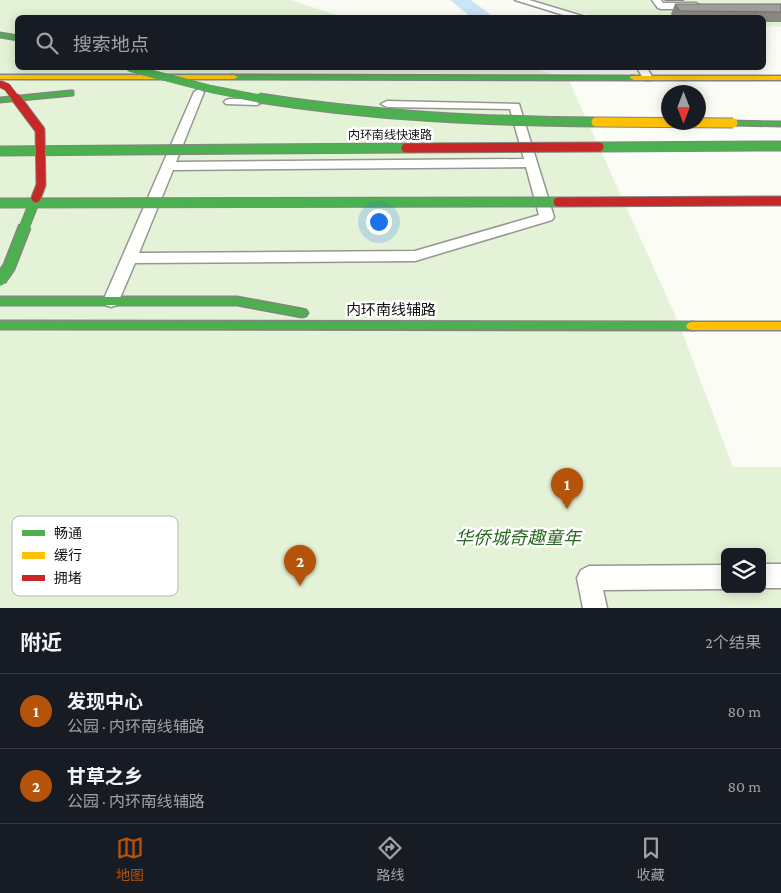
<!DOCTYPE html>
<html lang="zh">
<head>
<meta charset="utf-8">
<style>
	:root { --surface:#171b24; --page:#242831; --text:#f1f3f6; --muted:#9ea1a6; --line:#363941; --accent:#b45309 }
	body { margin:0; font-family:"Crimson Pro","Noto Sans SC",serif; background:var(--page); color:var(--text) }
	.controls { position:absolute; right:15px; bottom:15px; display:grid; overflow:hidden; border-radius:8px; box-shadow:0 2px 12px #0003 }
	.controls button { width:45px; height:45px; display:grid; place-items:center; padding:0; border:0; border-bottom:1px solid var(--line); background:var(--surface); color:var(--text); font:25px sans-serif }
	.compass { position:absolute; left:661px; top:85px; width:45px; height:45px; border-radius:50%; background:var(--surface); box-shadow:0 2px 12px #0003; rotate:180deg }
	.you { position:absolute; left:378px; top:221px; width:18px; height:18px; margin:-12px; border:4px solid #fff; border-radius:50%; background:#1a73e8; box-shadow:0 0 0 8px #1a73e833 }
	.badge { display:grid; place-items:center; width:32px; height:32px; border-radius:50%; background:var(--accent); color:#fff; font-size:16px; font-weight:700 }
	.pin { position:absolute; translate:-50% -41px; filter:drop-shadow(0 1px 2px #0008) }
	.pin::after { content:''; position:absolute; top:26px; width:18px; height:15px; background:inherit; clip-path:polygon(0 0,100% 0,50% 100%) }
	.list { margin:0; padding:0; list-style:none }
	h2 { display:flex; justify-content:space-between; align-items:center; height:65px; margin:0; padding:0 20px; font-size:21px }
	h2 small { font-size:16px; font-weight:400; color:var(--muted) }
	.list li { display:grid; grid-template-columns:32px 1fr auto; gap:15px; align-items:center; box-sizing:border-box; height:75px; padding:0 20px; border-top:1px solid var(--line) }
	.list b { display:block; font-size:19px; white-space:nowrap }
	.list p { margin:0; font-size:16px; white-space:nowrap; color:var(--muted) }
	.list em { font-size:16px; font-style:normal; color:var(--muted) }
	.icon { flex:none; width:28px; height:28px; fill:none; stroke:currentColor; stroke-width:2; stroke-linecap:round; stroke-linejoin:round }
	.map { position:relative; flex:none; width:781px; height:608px; overflow:hidden }
	.search { position:absolute; background:var(--surface); box-shadow:0 2px 12px #0003; left:15px; right:15px; top:15px; height:55px; display:flex; align-items:center; gap:12px; box-sizing:border-box; padding:0 18px; border-radius:8px; color:var(--muted); font-size:19px }
	.sheet { height:215px; background:var(--surface) }
	nav { display:flex; justify-content:space-around; align-items:center; box-sizing:border-box; height:70px; border-top:1px solid var(--line); background:var(--surface); font-size:14px; color:var(--muted) }
	nav a { display:grid; justify-items:center; gap:2px }
	nav .on { color:var(--accent) }
	.map>svg:first-child { display:block }
	.green { fill:#e4f3d7; fill-rule:evenodd }
	.lines { fill:none; stroke-linecap:round; stroke-linejoin:round }
	.canal { fill:#cce4f7; fill-rule:evenodd }
	.lane-casing { stroke:#969694; stroke-width:3 }
	.fast-casing { stroke:#848481; stroke-width:3 }
	.slow-casing { stroke:#848481; stroke-width:3 }
	.lane { fill:#fffffe; fill-rule:evenodd }
	.fast { fill:#4caf50; fill-rule:evenodd }
	.slow { fill:#ffc107; fill-rule:evenodd }
	.fast-bridge-far2-casing { stroke:#848481; stroke-width:8; stroke-linecap:butt }
	.fast-bridge-far1-casing { stroke:#848481; stroke-width:11; stroke-linecap:butt }
	.fast-bridge-casing { stroke:#848481; stroke-width:14; stroke-linecap:butt }
	.slow-bridge-casing { stroke:#848481; stroke-width:11; stroke-linecap:butt }
	.jam-bridge-far1-casing { stroke:#848481; stroke-width:8; stroke-linecap:butt }
	.jam-bridge-casing { stroke:#848481; stroke-width:11; stroke-linecap:butt }
	.fast-bridge-far2 { stroke:#4caf50; stroke-width:7 }
	.fast-bridge-far1 { stroke:#4caf50; stroke-width:9 }
	.fast-bridge { stroke:#4caf50; stroke-width:11 }
	.slow-bridge { stroke:#ffc107; stroke-width:9 }
	.jam-bridge-far1 { stroke:#c62828; stroke-width:7 }
	.jam-bridge { stroke:#c62828; stroke-width:9 }
	.wall { fill:#8a8885 }
	.building { fill:#a09e9b; stroke:#706f6c }
	.labels { text-anchor:middle; dominant-baseline:central; stroke-width:5; stroke-linejoin:round; paint-order:stroke }
	.far-street-label { font-size:12px; fill:#101010; stroke:#fff }
	.street-label { font-size:15px; fill:#101010; stroke:#fff }
	.near-park-label { font-size:18px; font-style:italic; fill:#286a1e; stroke:#fff }
	.key { fill:#fff; stroke:#b7b7b7; stroke-width:1 }
	.key-label { font-size:14px; fill:#101010 }
</style>
</head>
<body>
<div class="map">
<svg width="781" height="608" viewBox="0 0 781 608">
	<rect width="100%" height="100%" fill="#fcfcf7"/>
	<path class="green" d="M 0,0 L 291,0 L 342,17 L 18,18 L 18,68 L 530,68 L 568,78 L 680,326 L 733,467 L 781,467 L 781,608 L 0,608 ZM 725,552 L 762,552 L 762,589 L 725,589 Z
		M 525,0 L 781,0 L 781,27 L 764,26 L 764,18 L 598,17 Z"/>
	<g class="lines">
		<path class="canal" d="M 450,0 L 471,0 L 495,18 L 472,18 Z"/>
		<g class="lane-casing">
			<path id="lane" d="M 515,0 L 529,0 L 589,18 L 573,18 Z
				M 652,0 L 661,0 L 663,3 L 696,3 L 700,6 L 696,9 L 661,9 L 658,8 Z
				M 637,68 L 647,68 L 653,78 L 652,80 L 644,80 Z
				M 199,89 L 204,92 L 176,162 L 524,159 L 510,109 L 387,107 L 381,104 L 387,101 L 519,104 L 554,217 L 552,220 L 415,261 L 135,263 L 117,305 L 111,307 L 105,305 L 103,301 L 194,92 ZM 526,167 L 539,215 L 415,251 L 139,253 L 173,170 Z
				M 230,99 L 257,99 L 263,102 L 257,105 L 226,104 L 224,102 L 226,100 Z
				M 762,564 L 781,564 L 781,588 L 762,588 Z
				M 725,565 L 725,589 L 603,590 L 607,608 L 583,608 L 577,578 L 581,570 L 589,566 Z"/>
		</g>
		<g class="fast-casing">
			<path id="fast" d="M 0,33 L 18,36 L 18,40 L 0,37 Z
				M 231,75 L 634,76 L 638,78 L 634,80 L 234,79 L 230,77 Z
				M 70,91 L 73,91 L 73,95 L 0,102 L 0,98 Z
				M 730,121 L 781,122 L 781,126 L 733,125 L 730,125 Z
				M 0,297 L 237,297 L 302,309 L 306,310 L 308,313 L 306,316 L 302,317 L 237,305 L 0,305 Z
				M 0,321 L 692,322 L 696,323 L 698,326 L 696,329 L 692,330 L 0,329 Z"/>
		</g>
		<g class="slow-casing">
			<path id="slow" d="M 0,75 L 234,75 L 238,77 L 234,79 L 0,79 Z
				M 631,76 L 781,76 L 781,80 L 634,80 L 630,78 Z
				M 692,322 L 781,322 L 781,330 L 692,330 L 688,329 L 686,326 L 688,323 Z"/>
		</g>
		<use href="#lane" class="lane"/>
		<use href="#fast" class="fast"/>
		<use href="#slow" class="slow"/>
		<g class="fast-bridge-far2-casing">
			<path id="fast-bridge-far2" d="M 130,68 L 211,89 L 267,100"/>
		</g>
		<g class="fast-bridge-far1-casing">
			<path id="fast-bridge-far1" d="M 259,98 C 371,116 483,121 596,122
				M 599,147 L 781,146
				M 0,151 L 406,148
				M 0,203 L 558,202
				M 24,228 L 36,198"/>
		</g>
		<g class="fast-bridge-casing">
			<path id="fast-bridge" d="M 0,280 L 9,267 L 25,226"/>
		</g>
		<g class="slow-bridge-casing">
			<path id="slow-bridge" d="M 596,122 L 733,123"/>
		</g>
		<g class="jam-bridge-far1-casing">
			<path id="jam-bridge-far1" d="M 0,84 L 7,87 L 17,100"/>
		</g>
		<g class="jam-bridge-casing">
			<path id="jam-bridge" d="M 16,98 L 40,130 L 41,185 L 36,198
				M 406,148 L 599,147
				M 558,202 L 781,201"/>
		</g>
		<use href="#fast-bridge-far2" class="fast-bridge-far2"/>
		<use href="#fast-bridge-far1" class="fast-bridge-far1"/>
		<use href="#fast-bridge" class="fast-bridge"/>
		<use href="#slow-bridge" class="slow-bridge"/>
		<use href="#jam-bridge-far1" class="jam-bridge-far1"/>
		<use href="#jam-bridge" class="jam-bridge"/>
	</g>
	<path class="wall" d="M 664,0 L 684,0 L 684,1 L 665,1 Z
		M 675,4 L 781,4 L 781,22 L 764,22 L 764,18 L 674,18 L 671,14 Z"/>
	<path class="building" d="M 675,4 L 781,4 L 781,12 L 680,11 Z"/>
	<g class="labels">
		<g class="far-street-label">
			<text x="390" y="135">内环南线快速路</text>
		</g>
		<g class="street-label">
			<text x="391" y="310">内环南线辅路</text>
		</g>
		<g class="near-park-label">
			<text x="518" y="538">华侨城奇趣童年</text>
		</g>
	</g>
	<rect x="12" y="516" width="166" height="80" rx="8" class="key"/>
	<rect x="22" y="530" width="23" height="6" fill="#4caf50"/>
	<rect x="22" y="552" width="23" height="7" fill="#ffc107"/>
	<rect x="22" y="575" width="23" height="6" fill="#c62828"/>
	<g class="key-label">
		<text x="54" y="538">畅通</text>
		<text x="54" y="560">缓行</text>
		<text x="54" y="583">拥堵</text>
	</g>
</svg>
<div class="controls">
<button><svg class="icon" aria-label="layers" viewBox="0 0 24 24"><path d="M12 4l9 5-9 5-9-5zM3 14l9 5 9-5"/></svg></button>
</div>
<svg class="compass" viewBox="-18 -18 36 36"><path d="M0-13l5 13h-10z" fill="#e53935"/><path d="M0 13l5-13h-10z" fill="#9ea1a6"/></svg>
<div class="you"></div>
<div class="pin badge" style="left:567px;top:509px">1</div>
<div class="pin badge" style="left:300px;top:586px">2</div>
<div class="search"><svg class="icon" aria-label="search" viewBox="0 0 24 24"><circle cx="10" cy="10" r="6"/><path d="M15 15l6 6"/></svg>搜索地点</div>
</div>
<section class="sheet">
<h2>附近<small>2个结果</small></h2>
<ul class="list">
<li><span class="badge">1</span><div><b>发现中心</b><p>公园 · 内环南线辅路</p></div><em>80 m</em></li>
<li><span class="badge">2</span><div><b>甘草之乡</b><p>公园 · 内环南线辅路</p></div><em>80 m</em></li>
</ul>
</section>
<nav>
<a class="on"><svg class="icon" aria-label="map" viewBox="0 0 24 24"><path d="M3 6l6-2 6 2 6-2v14l-6 2-6-2-6 2zM9 4v14M15 6v14"/></svg>地图</a>
<a><svg class="icon" aria-label="directions" viewBox="0 0 24 24"><path d="M12 3l9 9-9 9-9-9zM9 14v-3h6M13 9l2 2-2 2"/></svg>路线</a>
<a><svg class="icon" aria-label="saved" viewBox="0 0 24 24"><path d="M7 4h10v16l-5-4-5 4z"/></svg>收藏</a>
</nav>
</body>
</html>
